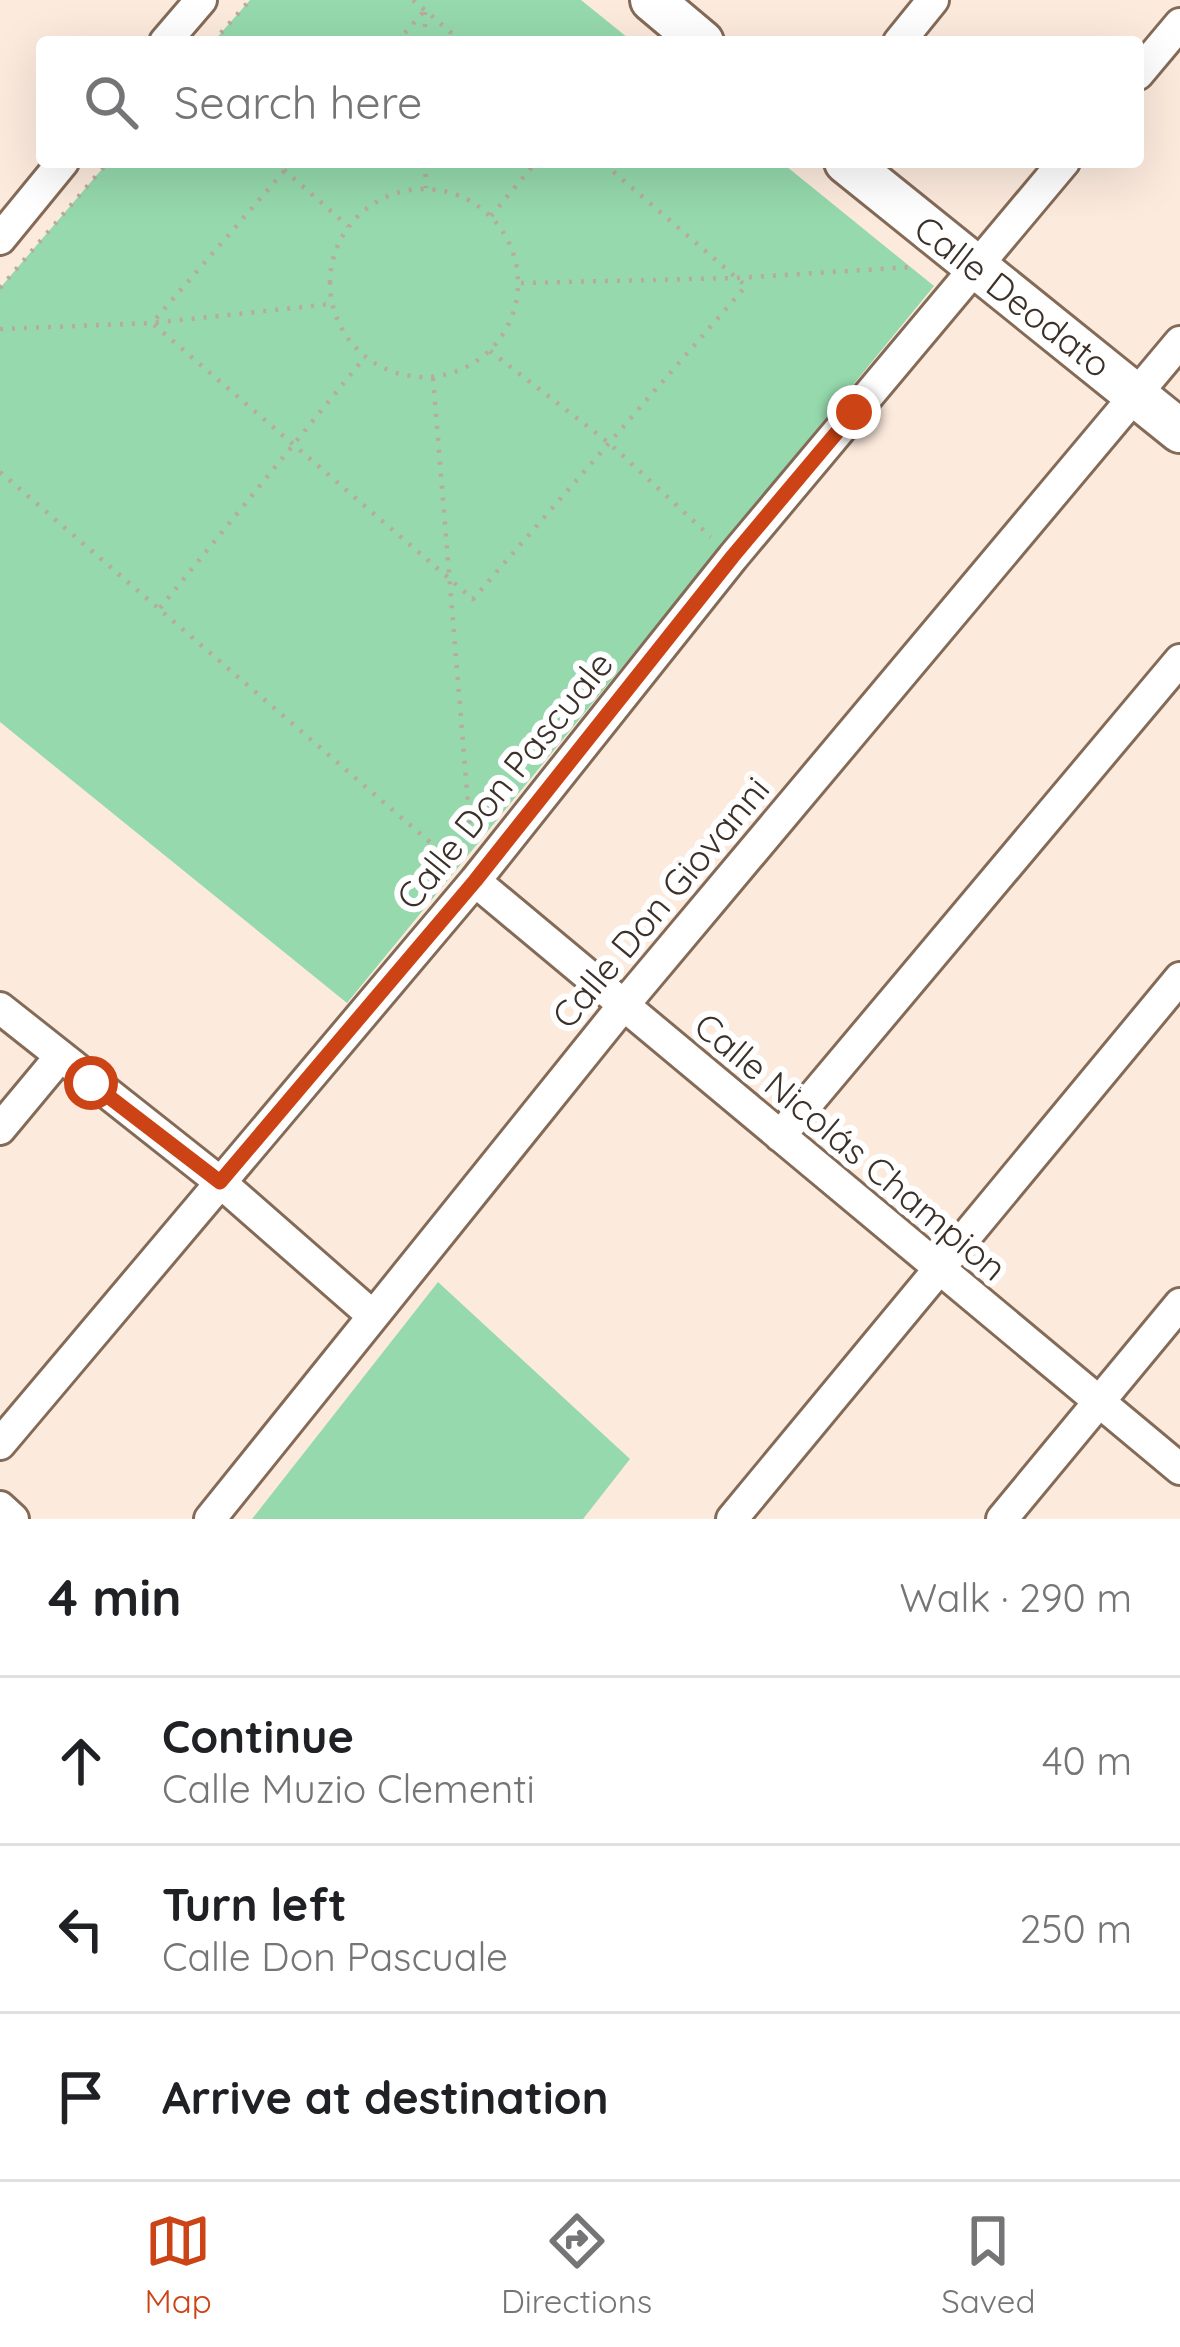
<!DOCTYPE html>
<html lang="en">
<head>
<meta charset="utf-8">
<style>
	:root { --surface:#fff; --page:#f6f6f6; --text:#202124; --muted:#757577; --line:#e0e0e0; --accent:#cc4416 }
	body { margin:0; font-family:Quicksand,sans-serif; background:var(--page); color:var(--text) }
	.stop { position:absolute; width:36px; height:36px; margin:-27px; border:9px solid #cc4416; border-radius:50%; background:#fff }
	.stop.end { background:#cc4416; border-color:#fff; box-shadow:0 3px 12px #0008 }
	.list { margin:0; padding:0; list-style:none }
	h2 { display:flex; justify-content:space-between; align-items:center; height:156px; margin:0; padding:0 48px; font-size:51px }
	h2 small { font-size:39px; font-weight:400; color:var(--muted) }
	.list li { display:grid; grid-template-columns:78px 1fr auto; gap:36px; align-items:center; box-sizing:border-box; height:168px; padding:0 48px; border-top:3px solid var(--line) }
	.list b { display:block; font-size:45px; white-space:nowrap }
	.list p { margin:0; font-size:39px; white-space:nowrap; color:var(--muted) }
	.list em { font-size:39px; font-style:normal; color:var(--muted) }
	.icon { flex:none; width:66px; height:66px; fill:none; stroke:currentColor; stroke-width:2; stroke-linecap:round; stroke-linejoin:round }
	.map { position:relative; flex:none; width:1180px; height:1519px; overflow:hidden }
	.search { position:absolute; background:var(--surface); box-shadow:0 12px 48px #0002; left:36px; right:36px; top:36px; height:132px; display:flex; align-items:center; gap:30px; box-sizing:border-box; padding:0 42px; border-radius:12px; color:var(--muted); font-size:45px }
	.sheet { height:660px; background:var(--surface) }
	nav { display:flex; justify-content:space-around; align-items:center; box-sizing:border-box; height:168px; border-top:3px solid var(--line); background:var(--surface); font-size:33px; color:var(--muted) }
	nav a { display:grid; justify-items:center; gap:6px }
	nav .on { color:var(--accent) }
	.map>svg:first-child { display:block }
	.green { fill:#95d9ac }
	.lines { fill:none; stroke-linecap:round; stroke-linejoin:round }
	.street-casing { stroke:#846b58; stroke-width:36 }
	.secondary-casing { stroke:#846b58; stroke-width:48 }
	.path { stroke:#b9aa9e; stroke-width:4.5; stroke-dasharray:3 9; stroke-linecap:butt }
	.street { stroke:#fff; stroke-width:30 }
	.secondary { stroke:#fff; stroke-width:42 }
	.route { stroke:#cc4416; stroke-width:15 }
	.labels { text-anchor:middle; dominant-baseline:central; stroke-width:12; stroke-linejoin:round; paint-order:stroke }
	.street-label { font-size:36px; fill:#3c3129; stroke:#fff }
</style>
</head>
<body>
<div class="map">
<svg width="1180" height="1519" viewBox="0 0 1180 1519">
	<rect width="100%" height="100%" fill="#fceadd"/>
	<path class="green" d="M 250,0 L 581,0 L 633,42 L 213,42 Z
		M 108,162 L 781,162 L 934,286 L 347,1003 L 0,722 L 0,288 Z
		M 438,1282 L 630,1459 L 583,1519 L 252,1519 Z"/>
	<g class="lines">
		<g class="street-casing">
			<path id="street" d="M 165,42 L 201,0
				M 899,42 L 933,0
				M 1138,74 L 1180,24
				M 0,239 L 63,162
				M 475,881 L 1180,1469
				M 0,1008 L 220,1182 L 373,1316
				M 0,1129 L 59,1058
				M 780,1136 L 1180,660
				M 0,1444 L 475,881 L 733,557 L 1064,162
				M 0,1507 L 13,1519
				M 210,1519 L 622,1007 L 1180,342
				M 732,1519 L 1180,978
				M 1002,1519 L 1180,1304"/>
		</g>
		<g class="secondary-casing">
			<path id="secondary" d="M 652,0 L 702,42
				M 846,162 L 1180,431"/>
		</g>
		<path class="path" d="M 413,0 L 462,42
			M 425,12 L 425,42
			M 213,42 L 250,0
			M 397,42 L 425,10
			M 275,162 L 348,226
			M 292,162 L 152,323 L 473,599 L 746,286 L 602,162
			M 425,162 L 426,188
			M330 283a94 94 0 1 1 188 0a94 94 0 1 1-188 0Z
			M 491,216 L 536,162
			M 521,283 L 737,278 L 911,267
			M 0,288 L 108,162
			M 0,329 L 152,323 L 331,304
			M 490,351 L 609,443 L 711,537
			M 433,378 L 471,840
			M 0,472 L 453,862
			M 160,608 L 365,357"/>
		<use href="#street" class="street"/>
		<use href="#secondary" class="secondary"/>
	</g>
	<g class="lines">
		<path class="route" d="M 91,1083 L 220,1182 L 475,881 L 733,556 L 854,412"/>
	</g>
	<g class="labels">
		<g class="street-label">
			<text transform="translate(1013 296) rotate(38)">Calle Deodato</text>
			<text transform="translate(504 780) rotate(-51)">Calle Don Pascuale</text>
			<text transform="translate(660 902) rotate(-50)">Calle Don Giovanni</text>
			<text transform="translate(851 1146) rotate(40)">Calle Nicolás Champion</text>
		</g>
	</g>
</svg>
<div class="stop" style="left:91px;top:1083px"></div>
<div class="stop end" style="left:854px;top:412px"></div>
<div class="search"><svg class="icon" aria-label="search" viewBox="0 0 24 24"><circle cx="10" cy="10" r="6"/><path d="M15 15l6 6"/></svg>Search here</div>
</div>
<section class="sheet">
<h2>4 min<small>Walk · 290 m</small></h2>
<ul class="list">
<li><svg class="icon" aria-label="ahead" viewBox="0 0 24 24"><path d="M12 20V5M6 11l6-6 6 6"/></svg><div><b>Continue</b><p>Calle Muzio Clementi</p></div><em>40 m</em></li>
<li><svg class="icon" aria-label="left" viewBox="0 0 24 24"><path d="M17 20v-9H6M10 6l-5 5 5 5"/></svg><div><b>Turn left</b><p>Calle Don Pascuale</p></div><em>250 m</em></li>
<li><svg class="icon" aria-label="arrive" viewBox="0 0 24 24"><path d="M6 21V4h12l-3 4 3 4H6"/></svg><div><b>Arrive at destination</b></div></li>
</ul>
</section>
<nav>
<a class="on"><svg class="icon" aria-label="map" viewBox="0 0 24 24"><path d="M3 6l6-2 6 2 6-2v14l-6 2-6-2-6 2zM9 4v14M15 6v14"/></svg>Map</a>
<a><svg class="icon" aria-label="directions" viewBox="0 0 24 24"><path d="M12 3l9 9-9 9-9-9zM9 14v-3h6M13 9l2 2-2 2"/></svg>Directions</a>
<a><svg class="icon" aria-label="saved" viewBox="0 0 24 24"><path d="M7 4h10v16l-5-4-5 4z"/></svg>Saved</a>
</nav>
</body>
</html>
